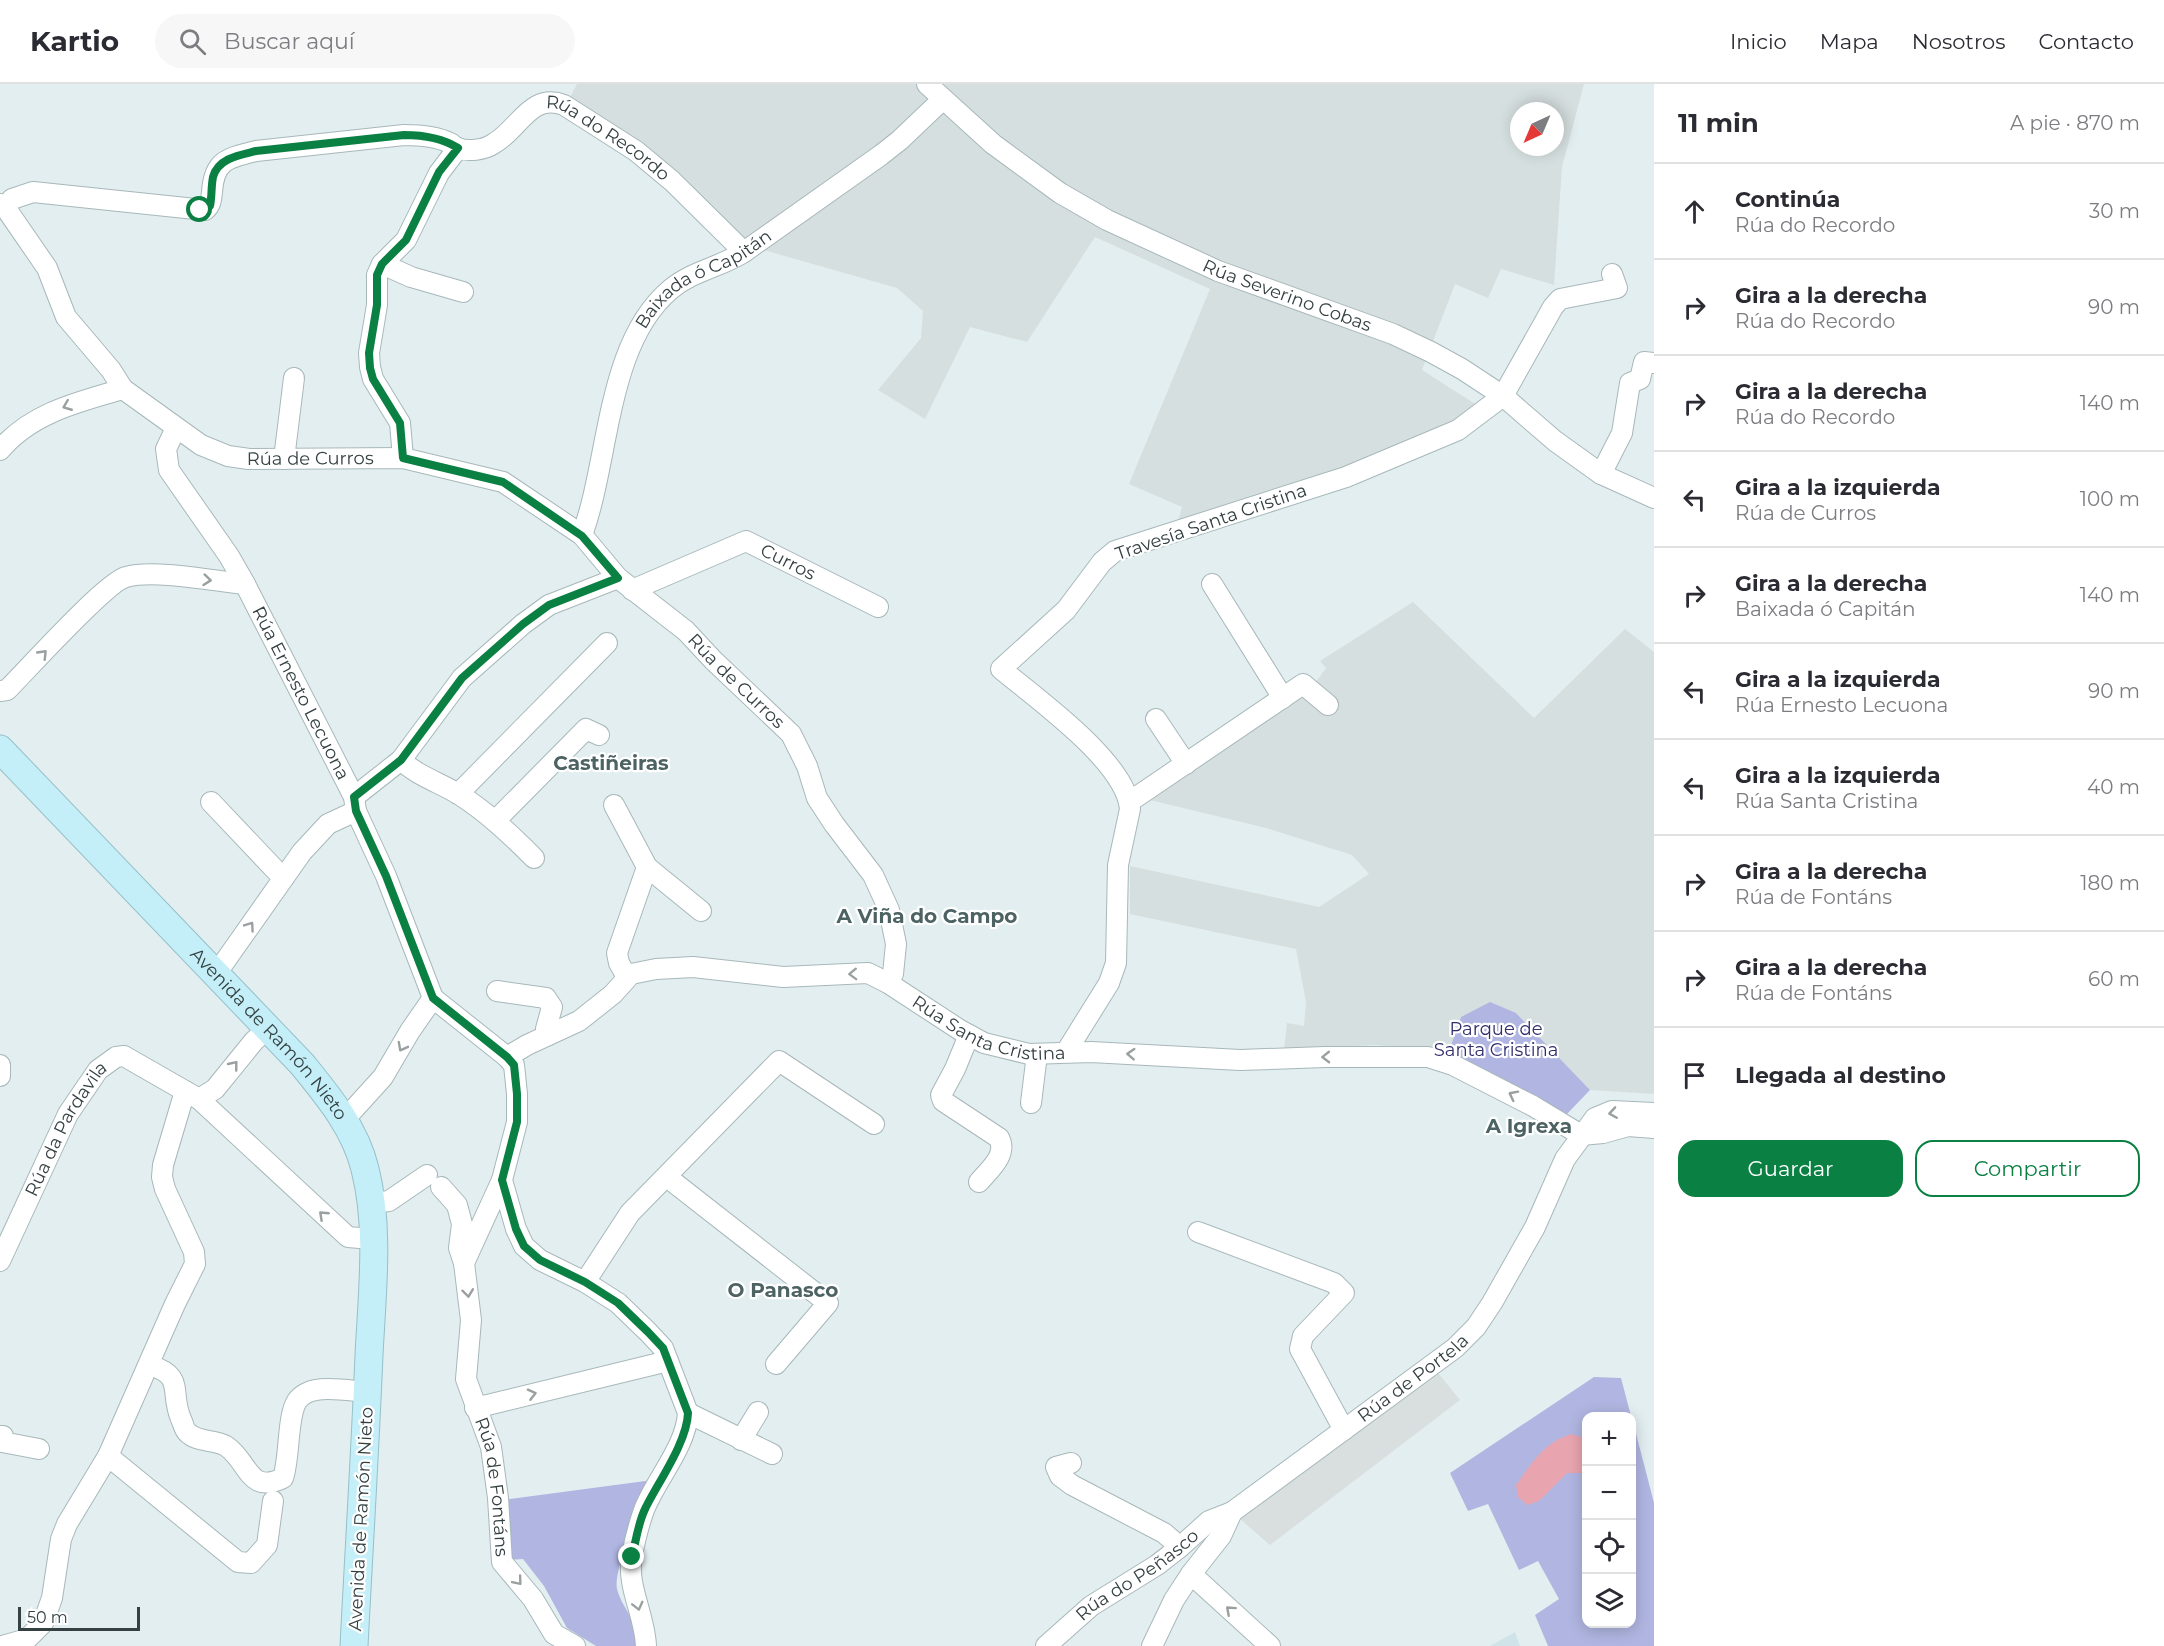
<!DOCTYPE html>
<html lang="es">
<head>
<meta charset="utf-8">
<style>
	:root { --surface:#fff; --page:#f7f7f7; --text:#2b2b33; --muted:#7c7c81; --line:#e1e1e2; --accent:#0b8043 }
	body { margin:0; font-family:Montserrat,sans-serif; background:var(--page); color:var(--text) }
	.controls { position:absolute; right:18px; bottom:18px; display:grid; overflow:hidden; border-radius:12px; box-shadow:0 3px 15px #0003 }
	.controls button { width:54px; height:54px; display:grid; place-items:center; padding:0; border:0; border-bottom:2px solid var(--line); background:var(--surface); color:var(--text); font:30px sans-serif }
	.compass { position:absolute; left:1510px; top:18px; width:54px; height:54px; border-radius:50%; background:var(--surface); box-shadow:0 3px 15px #0003; rotate:224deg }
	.scale { position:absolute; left:18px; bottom:15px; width:122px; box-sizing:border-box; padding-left:6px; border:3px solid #344041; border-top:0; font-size:16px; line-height:21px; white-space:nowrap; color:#344041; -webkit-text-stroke:4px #fff; paint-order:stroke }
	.stop { position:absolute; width:18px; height:18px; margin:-14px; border:4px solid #0b8043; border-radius:50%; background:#fff }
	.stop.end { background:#0b8043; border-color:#fff; box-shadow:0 2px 6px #0008 }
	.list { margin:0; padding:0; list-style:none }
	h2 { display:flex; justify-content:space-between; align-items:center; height:78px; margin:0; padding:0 24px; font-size:26px }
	h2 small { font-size:20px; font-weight:400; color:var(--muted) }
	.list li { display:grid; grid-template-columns:39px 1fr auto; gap:18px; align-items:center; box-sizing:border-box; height:96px; padding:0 24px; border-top:2px solid var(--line) }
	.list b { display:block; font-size:22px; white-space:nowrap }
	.list p { margin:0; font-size:20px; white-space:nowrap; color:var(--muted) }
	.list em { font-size:20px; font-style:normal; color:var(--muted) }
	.actions { display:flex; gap:12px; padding:18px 24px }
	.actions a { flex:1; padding:14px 0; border:2px solid var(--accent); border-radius:18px; text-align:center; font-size:21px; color:var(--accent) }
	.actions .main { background:var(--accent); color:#fff }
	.icon { flex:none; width:33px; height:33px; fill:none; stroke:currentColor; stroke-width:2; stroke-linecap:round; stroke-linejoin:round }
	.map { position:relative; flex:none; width:1654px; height:1562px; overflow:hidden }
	header { display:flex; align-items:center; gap:36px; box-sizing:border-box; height:84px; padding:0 30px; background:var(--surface); border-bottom:2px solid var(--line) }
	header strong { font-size:28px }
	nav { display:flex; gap:33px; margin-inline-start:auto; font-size:21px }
	.search { width:420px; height:54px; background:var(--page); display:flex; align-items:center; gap:15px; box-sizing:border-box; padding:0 21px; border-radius:33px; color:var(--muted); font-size:22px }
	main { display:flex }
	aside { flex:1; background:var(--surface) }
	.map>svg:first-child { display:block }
	.industrial { fill:#d6dfdf; fill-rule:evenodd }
	.education { fill:#cfe4e8 }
	.green { fill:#b0b6e1 }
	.parking { fill:#d9dede }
	.water { fill:#e8a5af }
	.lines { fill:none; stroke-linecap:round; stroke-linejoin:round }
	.minor-casing { stroke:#a7b8ba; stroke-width:22 }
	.secondary-casing { stroke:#95c0c8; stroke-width:29 }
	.minor { stroke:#fff; stroke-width:20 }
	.secondary { stroke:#c5eff8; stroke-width:27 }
	.oneway { stroke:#9aa0a0 }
	.route { stroke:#0b8043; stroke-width:8 }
	.labels { text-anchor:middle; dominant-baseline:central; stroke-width:4.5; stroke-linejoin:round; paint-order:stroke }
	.street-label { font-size:18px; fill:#344041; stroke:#fff }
	.park-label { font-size:18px; fill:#312e6c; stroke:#fff }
	.neighbourhood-label { font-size:20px; font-weight:bold; fill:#4d6263; stroke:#fff }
</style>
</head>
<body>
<header>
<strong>Kartio</strong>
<div class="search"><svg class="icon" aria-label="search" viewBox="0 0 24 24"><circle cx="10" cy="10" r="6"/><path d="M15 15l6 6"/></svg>Buscar aquí</div>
<nav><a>Inicio</a><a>Mapa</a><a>Nosotros</a><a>Contacto</a></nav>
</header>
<main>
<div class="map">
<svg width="1654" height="1562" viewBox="0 0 1654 1562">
	<rect width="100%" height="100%" fill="#e3eef0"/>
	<path class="industrial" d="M 577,0 L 1584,0 L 1562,83 L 1554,201 L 1501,185 L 1488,214 L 1455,200 L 1422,286 L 1480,323 L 1451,344 L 1361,383 L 1177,441 L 1182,423 L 1129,400 L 1210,205 L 1095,153 L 1027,258 L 970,243 L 925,335 L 878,306 L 921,254 L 923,227 L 897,204 L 739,159 L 568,17 ZM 1519,27 L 1555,27 L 1555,63 L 1519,63 Z
		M 1413,518 L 1534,634 L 1625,545 L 1654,568 L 1654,1010 L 1590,1006 L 1516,929 L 1461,933 L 1449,967 L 1376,961 L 1284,966 L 1287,939 L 1304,942 L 1306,918 L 1296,865 L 1130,830 L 1130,782 L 1319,823 L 1369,790 L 1352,771 L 1266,744 L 1150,716 L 1311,605 L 1326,584 L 1320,577 Z"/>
	<path class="education" d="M 1515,1548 L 1520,1562 L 1490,1562 Z"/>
	<path class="green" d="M 1490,918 L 1516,929 L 1590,1006 L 1567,1030 L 1449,967 L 1461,933 Z
		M 1594,1293 L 1621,1294 L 1631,1332 L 1586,1332 L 1586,1540 L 1632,1540 L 1632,1334 L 1654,1419 L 1654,1562 L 1548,1562 L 1535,1531 L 1559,1515 L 1538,1477 L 1519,1486 L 1488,1420 L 1468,1427 L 1450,1389 Z
		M 653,1396 C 642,1415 613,1486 617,1505 C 620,1517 627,1525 631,1535 C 634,1543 636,1553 638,1562 L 596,1562 L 567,1544 L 544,1502 L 523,1475 L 508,1476 L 502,1416 Z"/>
	<path class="parking" d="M 1438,1289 L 1460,1316 L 1270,1461 L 1232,1428 Z"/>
	<path class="water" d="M 1572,1350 L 1586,1355 L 1586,1389 L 1567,1389 L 1539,1417 L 1527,1421 L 1518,1413 L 1516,1401 C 1532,1379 1545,1357 1572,1350 Z"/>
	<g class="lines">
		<g class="minor-casing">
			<g id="minor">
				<path id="s1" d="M 927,0 L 993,60 L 1060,109 L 1107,136 L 1218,187 L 1393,250 L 1431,268 L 1462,285 L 1503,312 L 1555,357 L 1601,390 L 1654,414"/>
				<path id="s2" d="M 0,120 L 5,123 L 47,184 L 66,233 L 111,286 L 123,305 L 201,361 L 228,372 L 249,375 L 403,374 L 503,398 L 582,451 L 618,494 L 686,547 L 713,576 L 791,650 L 807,682 L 817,714 L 834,740 L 873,791 L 889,826 L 896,860 L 893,890 L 888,899"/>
				<path id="s3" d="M 5,123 L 12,115 L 33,108 L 205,126 C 211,121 211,116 212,108 C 214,76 228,74 256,67 L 404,51 C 419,51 436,52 450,59 C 453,60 454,63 457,64 C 468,68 484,66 493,60 C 519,46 530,8 564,21 L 636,67 L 672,97 L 744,168"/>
				<path d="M 382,180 L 411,193 L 463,208"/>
				<path id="s4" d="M 176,344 L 166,365 L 169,386 L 229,472 L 245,500 L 354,713 L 356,727 L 386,792 L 433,914 L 507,973 L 527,961 L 579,937 L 613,910 L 631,890 L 656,885 L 693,883 L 783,893 L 868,889 L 888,899 L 960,946 L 984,959 L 1029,970 L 1091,968 L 1240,976 L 1325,973 L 1428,973 L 1453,981 L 1533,1022 L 1581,1051"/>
				<path d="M 0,366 C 31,329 78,318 123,305"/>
				<path d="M 403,374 L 400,339 L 373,295 L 370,283 L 369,269 L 377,221 L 377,191 L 382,180 L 406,156 L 439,89 L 458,64"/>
				<path d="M 284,375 L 294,294"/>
				<path d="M 1601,390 L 1622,349 L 1630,299 L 1640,295 L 1644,278 L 1654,279"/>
				<path id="s5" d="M 582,451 C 610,375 606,259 671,205 C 692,187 721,183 744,168 L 881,71 L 900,56 L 943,15"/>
				<path d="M 1212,500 L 1283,614"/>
				<path id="s6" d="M 632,506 L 746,457 L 878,523"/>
				<path d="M 0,607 L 7,606 C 27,586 106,498 126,493 C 154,485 214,497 245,500"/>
				<path d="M 1156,635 L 1186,680"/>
				<path d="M 401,676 C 417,692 441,699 460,711 C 488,729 511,751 534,774"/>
				<path d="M 458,710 L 607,559"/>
				<path d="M 354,713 L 401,676 L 462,594 L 523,540 L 549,521 L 618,494"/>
				<path d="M 211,718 L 283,794"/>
				<path d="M 1129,718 L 1303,600 L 1328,621"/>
				<path d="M 614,721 L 647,783 L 617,869 L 619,879 L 627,893"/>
				<path d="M 495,737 L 586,645 L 599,651"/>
				<path d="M 647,783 L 701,827"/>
				<path d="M 216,890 L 302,768 L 328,740 L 356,727"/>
				<path d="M 497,907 L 546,914 L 552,923 L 546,945 L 548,951"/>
				<path d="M 969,951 L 955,985 L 941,1011 L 943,1017 L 949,1021 L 999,1054 C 1008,1071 989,1086 979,1098"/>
				<path d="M 1066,968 L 1109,899 L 1116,879 L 1118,781 L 1130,725 C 1126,678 1037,615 1001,585 L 1066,526 L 1102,478 L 1115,467 L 1346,393 L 1458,346 L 1503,312 L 1553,223 L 1560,215 L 1617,204 L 1612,190"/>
				<path d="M 507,973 L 514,981 L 517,1010 L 517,1038 L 502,1096 L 516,1145 L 524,1162 L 540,1176 L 585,1198 L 618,1219 L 648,1248 L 663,1264 L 688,1329 C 686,1363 656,1395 644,1426 C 639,1440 635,1456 632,1471 C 626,1502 645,1531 646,1562"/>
				<path d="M 0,981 L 0,992"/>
				<path d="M 199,1015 L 215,1005 L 254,957 L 268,944"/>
				<path d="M 1031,1019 L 1037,970"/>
				<path d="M 344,1036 L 383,993 L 410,947 L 433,914"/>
				<path d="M 1581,1051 L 1603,1049 L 1628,1042 L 1654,1044"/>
				<path d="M 667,1093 L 828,1219 L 776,1280"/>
				<path id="s7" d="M 502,1096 L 464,1179 L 471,1236 L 466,1295 L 491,1363 L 498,1414 L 502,1478 L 533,1515 L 554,1550 L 575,1562"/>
				<path d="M 441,1103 L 457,1121 L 462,1140 L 459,1164 L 464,1179"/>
				<path d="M 371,1119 L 389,1117 L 427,1091"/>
				<path d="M 1198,1148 L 1334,1199 L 1344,1209 L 1303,1252 L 1300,1265 L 1344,1346"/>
				<path id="s8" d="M 0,1177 L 68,1030 L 98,986 L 116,973 L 124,972 L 199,1015 L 348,1153 L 372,1155"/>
				<path d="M 585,1198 L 630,1129 L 779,977 L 874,1040"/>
				<path d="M 149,1281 C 186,1292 169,1307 181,1335 C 183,1339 184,1345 187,1348 C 197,1359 215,1355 226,1362 C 249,1377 248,1411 283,1394 C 290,1374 287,1332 297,1317 C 301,1311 309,1307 316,1306 C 330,1303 353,1307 367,1308"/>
				<path d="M 475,1324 L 668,1277"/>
				<path d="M 688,1329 L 772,1370"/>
				<path d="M 0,1352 L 3,1352 L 2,1358 L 39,1365"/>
				<path d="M 741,1356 L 758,1328"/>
				<path d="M 108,1372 L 238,1478 L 251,1479 L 267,1461 L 273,1417"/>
				<path d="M 1071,1379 L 1056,1383 L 1060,1392 L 1072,1401 L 1164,1449 L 1180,1463"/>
				<path d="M 1191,1490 L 1270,1562"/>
				<path d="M 2,1562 L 27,1555 L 43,1539 L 52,1514 L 61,1455 L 67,1440 L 108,1372 L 175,1220 L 195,1180 L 194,1168 L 165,1105 L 162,1093 L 163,1081 L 185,1007"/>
				<path id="s9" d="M 1046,1562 L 1091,1522 L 1157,1481 L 1180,1463 L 1209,1437 L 1232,1428"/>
				<path id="s10" d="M 1152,1562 L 1174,1516 L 1191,1490 L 1221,1452 L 1232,1428 L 1455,1264 L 1476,1243 L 1492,1219 L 1535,1143 L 1565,1075 L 1595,1034 L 1612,1027 L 1654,1029"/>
			</g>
		</g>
		<g class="secondary-casing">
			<g id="secondary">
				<path id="s11" d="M 0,665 L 302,980 C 328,1012 355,1044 365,1085 C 380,1144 372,1210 369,1271 C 365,1368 359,1465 354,1562"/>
			</g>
		</g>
		<use href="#minor" class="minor"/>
		<use href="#secondary" class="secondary"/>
	</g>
	<defs><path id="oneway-chevron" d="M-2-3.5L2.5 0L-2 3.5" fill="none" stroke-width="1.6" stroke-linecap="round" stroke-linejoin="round" transform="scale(1.5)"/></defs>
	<g class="oneway">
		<use href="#oneway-chevron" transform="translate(67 322) rotate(158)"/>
		<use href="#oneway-chevron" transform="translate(207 496) rotate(6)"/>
		<use href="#oneway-chevron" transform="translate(43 570) rotate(-46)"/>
		<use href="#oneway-chevron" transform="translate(250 842) rotate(-55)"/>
		<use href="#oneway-chevron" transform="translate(853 890) rotate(178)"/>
		<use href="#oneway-chevron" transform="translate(402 963) rotate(118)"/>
		<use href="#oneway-chevron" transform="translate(1131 970) rotate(-177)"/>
		<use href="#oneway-chevron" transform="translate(1326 973) rotate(179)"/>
		<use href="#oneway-chevron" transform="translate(234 981) rotate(-51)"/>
		<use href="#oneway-chevron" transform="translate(1513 1011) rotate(-153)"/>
		<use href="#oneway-chevron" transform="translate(1613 1029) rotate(171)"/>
		<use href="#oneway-chevron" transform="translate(323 1131) rotate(-137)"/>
		<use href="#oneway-chevron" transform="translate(468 1209) rotate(83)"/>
		<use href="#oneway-chevron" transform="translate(532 1310) rotate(-14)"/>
		<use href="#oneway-chevron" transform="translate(518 1497) rotate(50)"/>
		<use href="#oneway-chevron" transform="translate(638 1522) rotate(76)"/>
		<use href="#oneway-chevron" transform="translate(1230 1526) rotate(-138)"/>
	</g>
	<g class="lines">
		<path class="route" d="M 200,126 L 205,126 L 210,122 C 212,113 211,103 213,93 C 218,74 240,71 256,67 L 404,51 C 423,51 442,54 458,64 L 439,88 L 406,156 L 382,180 L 377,191 L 377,221 L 369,269 L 370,284 L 373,295 L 400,339 L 403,374 L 503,398 L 582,452 L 618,494 L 549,521 L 523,540 L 462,594 L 401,676 L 354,713 L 356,727 L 386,792 L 433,914 L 507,973 L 514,981 L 517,1010 L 517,1038 L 502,1096 L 516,1145 L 524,1162 L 540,1176 L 585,1198 L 618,1219 L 648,1248 L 663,1264 L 688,1329 C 687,1358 659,1397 646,1423 C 638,1438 636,1457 632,1473"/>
	</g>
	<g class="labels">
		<g class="street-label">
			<text stroke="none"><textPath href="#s3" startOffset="675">Rúa do Recordo</textPath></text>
			<text stroke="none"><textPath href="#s5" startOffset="298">Baixada ó Capitán</textPath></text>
			<text stroke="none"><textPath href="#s1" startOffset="422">Rúa Severino Cobas</textPath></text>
			<text stroke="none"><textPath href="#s2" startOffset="432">Rúa de Curros</textPath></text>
			<text transform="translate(1211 438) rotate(-19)">Travesía Santa Cristina</text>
			<text stroke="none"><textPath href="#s6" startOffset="171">Curros</textPath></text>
			<text stroke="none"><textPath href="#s2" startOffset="936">Rúa de Curros</textPath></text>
			<text stroke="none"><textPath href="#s4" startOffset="304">Rúa Ernesto Lecuona</textPath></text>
			<text stroke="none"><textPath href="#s4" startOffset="1257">Rúa Santa Cristina</textPath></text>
			<text stroke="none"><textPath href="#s11" startOffset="392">Avenida de Ramón Nieto</textPath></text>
			<text stroke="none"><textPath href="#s8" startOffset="148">Rúa da Pardavila</textPath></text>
			<text stroke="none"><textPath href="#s10" startOffset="382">Rúa de Portela</textPath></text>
			<text stroke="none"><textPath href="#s7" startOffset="320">Rúa de Fontáns</textPath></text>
			<text transform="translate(361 1435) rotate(-87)">Avenida de Ramón Nieto</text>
			<text stroke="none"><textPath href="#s9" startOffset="116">Rúa do Peñasco</textPath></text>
		</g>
		<g class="park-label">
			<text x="1496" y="945">Parque de<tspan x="1496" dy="21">Santa Cristina</tspan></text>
		</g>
		<g class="neighbourhood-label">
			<text x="611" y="679">Castiñeiras</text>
			<text x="927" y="832">A Viña do Campo</text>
			<text x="1529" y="1042">A Igrexa</text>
			<text x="783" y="1206">O Panasco</text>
		</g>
	</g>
</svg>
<div class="controls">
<button>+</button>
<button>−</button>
<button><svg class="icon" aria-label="locate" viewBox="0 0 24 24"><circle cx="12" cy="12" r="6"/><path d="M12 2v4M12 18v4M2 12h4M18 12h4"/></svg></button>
<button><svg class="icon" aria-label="layers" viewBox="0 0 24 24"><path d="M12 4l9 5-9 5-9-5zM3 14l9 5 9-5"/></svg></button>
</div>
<svg class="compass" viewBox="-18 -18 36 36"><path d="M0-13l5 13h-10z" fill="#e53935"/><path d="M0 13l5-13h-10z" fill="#7c7c81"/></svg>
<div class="scale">50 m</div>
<div class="stop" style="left:200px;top:126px"></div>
<div class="stop end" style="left:632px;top:1473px"></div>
</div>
<aside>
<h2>11 min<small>A pie · 870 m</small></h2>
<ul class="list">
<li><svg class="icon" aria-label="ahead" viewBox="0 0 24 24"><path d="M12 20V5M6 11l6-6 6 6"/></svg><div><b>Continúa</b><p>Rúa do Recordo</p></div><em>30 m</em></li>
<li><svg class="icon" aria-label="right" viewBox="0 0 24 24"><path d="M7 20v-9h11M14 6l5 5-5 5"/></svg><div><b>Gira a la derecha</b><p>Rúa do Recordo</p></div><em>90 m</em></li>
<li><svg class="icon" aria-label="right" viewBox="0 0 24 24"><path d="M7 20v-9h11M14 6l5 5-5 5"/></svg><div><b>Gira a la derecha</b><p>Rúa do Recordo</p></div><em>140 m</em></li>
<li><svg class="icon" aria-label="left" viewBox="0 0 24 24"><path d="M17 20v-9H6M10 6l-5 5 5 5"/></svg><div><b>Gira a la izquierda</b><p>Rúa de Curros</p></div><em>100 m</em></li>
<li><svg class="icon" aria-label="right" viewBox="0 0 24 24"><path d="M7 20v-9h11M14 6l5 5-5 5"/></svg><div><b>Gira a la derecha</b><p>Baixada ó Capitán</p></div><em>140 m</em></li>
<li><svg class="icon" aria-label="left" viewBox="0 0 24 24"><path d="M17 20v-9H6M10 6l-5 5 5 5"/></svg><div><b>Gira a la izquierda</b><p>Rúa Ernesto Lecuona</p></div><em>90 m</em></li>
<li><svg class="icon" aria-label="left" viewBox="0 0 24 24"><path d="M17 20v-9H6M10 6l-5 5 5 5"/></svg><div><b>Gira a la izquierda</b><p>Rúa Santa Cristina</p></div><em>40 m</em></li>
<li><svg class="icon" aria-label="right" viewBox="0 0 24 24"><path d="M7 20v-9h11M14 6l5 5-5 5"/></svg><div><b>Gira a la derecha</b><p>Rúa de Fontáns</p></div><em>180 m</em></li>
<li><svg class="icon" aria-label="right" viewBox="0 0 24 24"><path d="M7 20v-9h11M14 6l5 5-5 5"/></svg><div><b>Gira a la derecha</b><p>Rúa de Fontáns</p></div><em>60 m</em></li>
<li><svg class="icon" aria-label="arrive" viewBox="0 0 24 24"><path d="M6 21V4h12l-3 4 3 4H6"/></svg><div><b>Llegada al destino</b></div></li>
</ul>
<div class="actions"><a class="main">Guardar</a><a>Compartir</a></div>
</aside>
</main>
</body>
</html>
